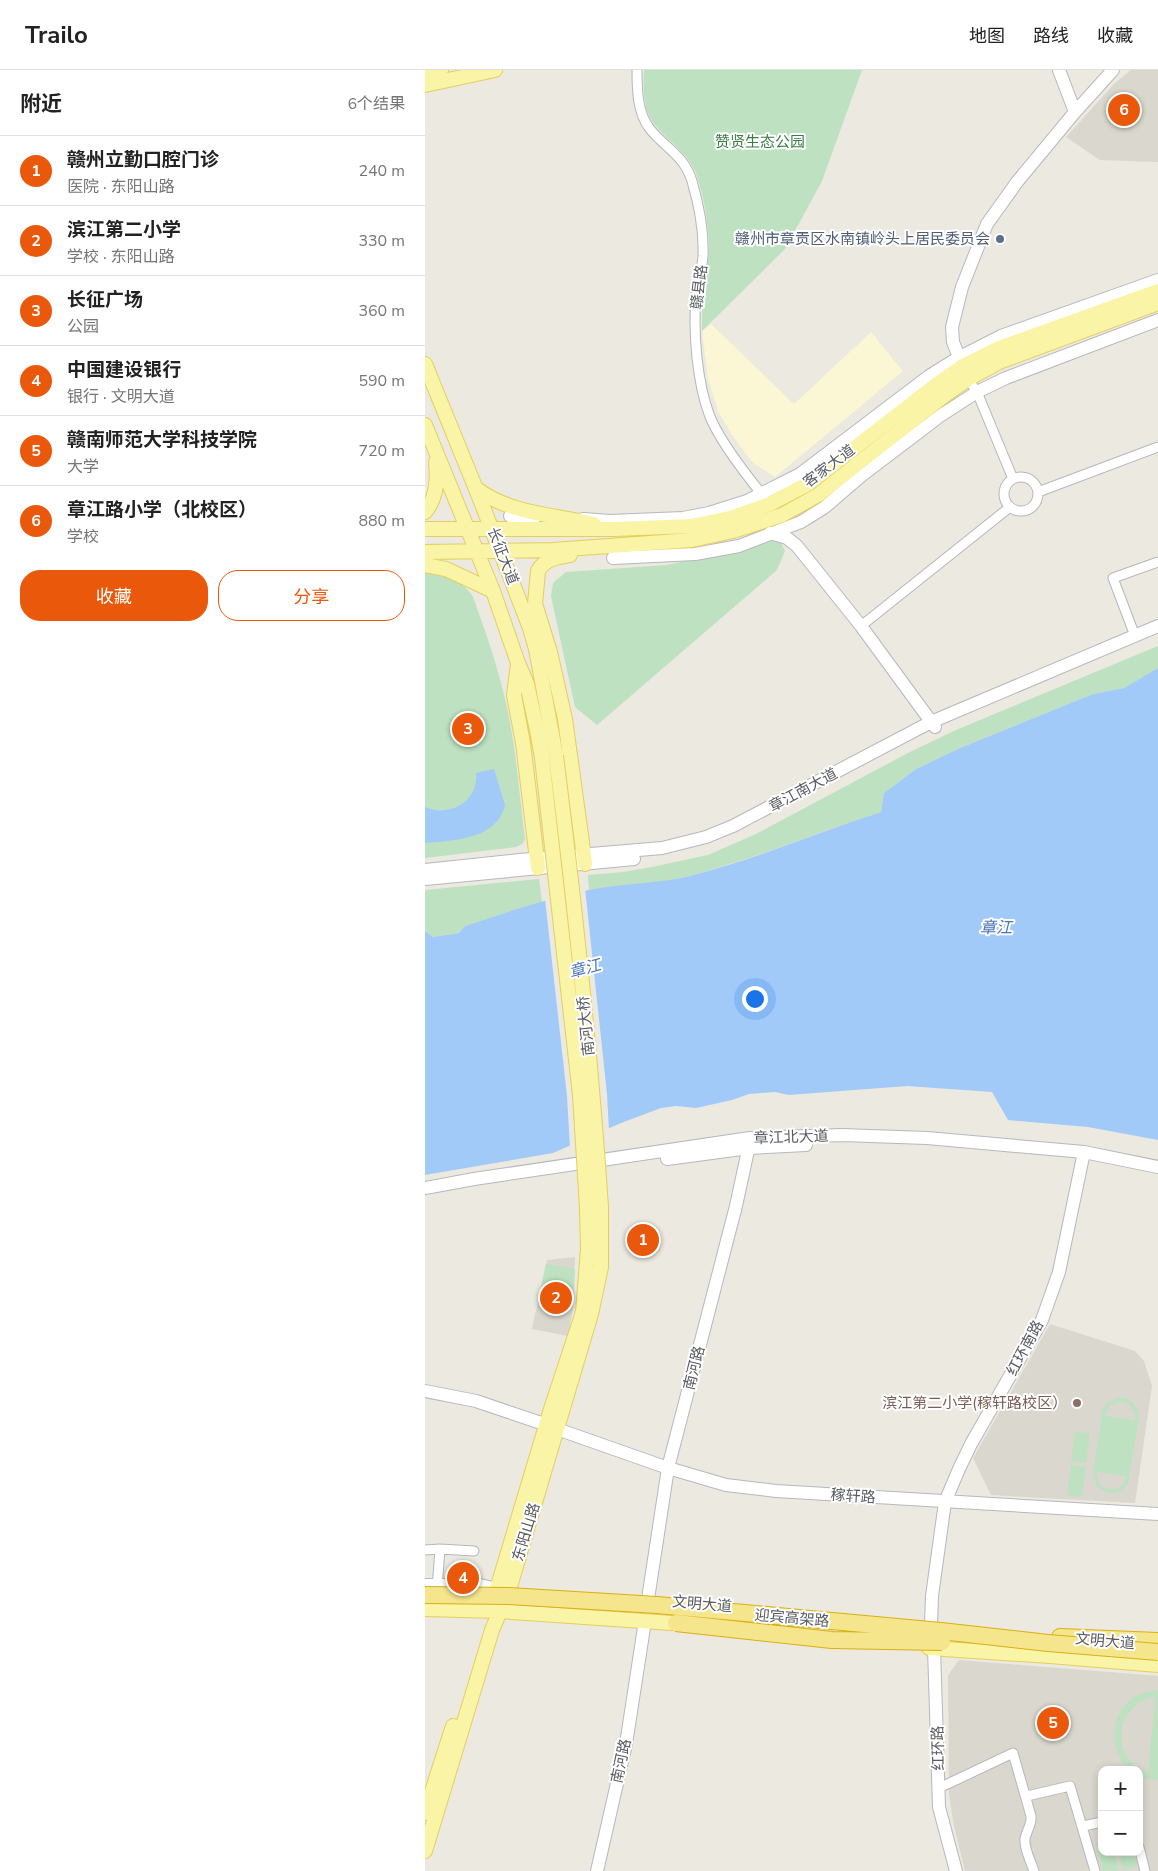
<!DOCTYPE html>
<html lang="zh">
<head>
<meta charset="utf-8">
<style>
	:root { --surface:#fff; --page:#f2f2f2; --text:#222; --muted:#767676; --line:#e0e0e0; --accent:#ea580c }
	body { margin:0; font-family:"Nunito Sans","Noto Sans SC",sans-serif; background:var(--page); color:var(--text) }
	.controls { position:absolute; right:15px; bottom:15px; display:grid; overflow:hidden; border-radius:10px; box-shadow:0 2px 8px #0003 }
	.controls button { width:45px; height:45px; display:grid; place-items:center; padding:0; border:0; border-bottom:1px solid var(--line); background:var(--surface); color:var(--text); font:25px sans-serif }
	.you { position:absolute; left:329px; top:928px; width:18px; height:18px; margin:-12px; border:4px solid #fff; border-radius:50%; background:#1a73e8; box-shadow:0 0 0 8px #1a73e833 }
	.badge { display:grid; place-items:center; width:32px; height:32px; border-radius:50%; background:var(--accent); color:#fff; font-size:16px; font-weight:700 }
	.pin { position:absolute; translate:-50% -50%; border:2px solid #fff; box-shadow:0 1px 5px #0006 }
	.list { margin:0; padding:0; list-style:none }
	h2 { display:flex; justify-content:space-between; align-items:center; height:65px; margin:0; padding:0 20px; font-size:21px }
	h2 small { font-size:16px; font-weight:400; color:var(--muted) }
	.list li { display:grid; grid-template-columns:32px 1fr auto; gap:15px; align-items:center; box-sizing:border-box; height:70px; padding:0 20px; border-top:1px solid var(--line) }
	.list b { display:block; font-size:19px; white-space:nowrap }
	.list p { margin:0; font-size:16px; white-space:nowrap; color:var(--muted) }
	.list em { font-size:16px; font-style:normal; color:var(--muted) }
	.actions { display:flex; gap:10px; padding:15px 20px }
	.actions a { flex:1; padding:11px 0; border:1px solid var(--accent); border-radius:20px; text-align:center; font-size:18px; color:var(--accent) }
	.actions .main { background:var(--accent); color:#fff }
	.map { position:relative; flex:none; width:733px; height:1801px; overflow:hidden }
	header { display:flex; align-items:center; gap:30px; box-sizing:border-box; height:70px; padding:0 25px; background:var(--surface); border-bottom:1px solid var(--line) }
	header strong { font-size:24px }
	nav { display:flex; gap:28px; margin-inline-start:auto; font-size:18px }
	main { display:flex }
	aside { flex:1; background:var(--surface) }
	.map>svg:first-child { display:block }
	.commercial { fill:#fbf6d4 }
	.education { fill:#dad8ce; fill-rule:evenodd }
	.green { fill:#bde1c1; fill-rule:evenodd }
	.water { fill:#a2caf8 }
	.pier { fill:#ebe9e0 }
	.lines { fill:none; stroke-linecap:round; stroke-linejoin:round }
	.street-casing { stroke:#b5b7bc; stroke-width:11 }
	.secondary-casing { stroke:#b5b8be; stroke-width:14 }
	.primary-casing { stroke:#e6ce5d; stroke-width:16 }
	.highway-casing { stroke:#dab010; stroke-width:18 }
	.street { stroke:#fff; stroke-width:9 }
	.secondary { stroke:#fff; stroke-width:12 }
	.primary { stroke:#f9f4a6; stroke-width:14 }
	.highway { stroke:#f5e58c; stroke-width:16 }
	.primary-bridge-casing { stroke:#e6ce5d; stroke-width:16; stroke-linecap:butt }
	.highway-bridge-casing { stroke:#dab010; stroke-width:18; stroke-linecap:butt }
	.primary-bridge { stroke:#f9f4a6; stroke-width:14 }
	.highway-bridge { stroke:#f5e58c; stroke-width:16 }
	.service-dot { fill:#5c6f8a; stroke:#fff; stroke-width:2 }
	.education-dot { fill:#8d6e63; stroke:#fff; stroke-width:2 }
	.labels { text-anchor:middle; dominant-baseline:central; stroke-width:4; stroke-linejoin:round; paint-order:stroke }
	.park-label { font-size:15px; fill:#397e43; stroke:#fff }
	.service-label { font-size:15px; fill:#4e5e75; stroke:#fff; text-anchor:end }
	.street-label { font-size:15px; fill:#585b60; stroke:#fff }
	.education-label { font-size:15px; fill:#785e54; stroke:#fff; text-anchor:end }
	.water-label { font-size:16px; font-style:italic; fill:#4773b9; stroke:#fff }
</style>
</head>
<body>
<header>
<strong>Trailo</strong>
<nav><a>地图</a><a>路线</a><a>收藏</a></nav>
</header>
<main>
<aside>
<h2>附近<small>6个结果</small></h2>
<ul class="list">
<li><span class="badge">1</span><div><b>赣州立勤口腔门诊</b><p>医院 · 东阳山路</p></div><em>240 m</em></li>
<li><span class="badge">2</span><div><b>滨江第二小学</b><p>学校 · 东阳山路</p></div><em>330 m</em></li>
<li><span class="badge">3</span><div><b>长征广场</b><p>公园</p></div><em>360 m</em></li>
<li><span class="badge">4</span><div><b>中国建设银行</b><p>银行 · 文明大道</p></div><em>590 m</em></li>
<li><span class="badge">5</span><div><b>赣南师范大学科技学院</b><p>大学</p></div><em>720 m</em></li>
<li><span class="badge">6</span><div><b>章江路小学（北校区）</b><p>学校</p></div><em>880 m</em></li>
</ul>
<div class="actions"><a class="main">收藏</a><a>分享</a></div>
</aside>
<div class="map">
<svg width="733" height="1801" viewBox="0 0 733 1801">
	<rect width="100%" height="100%" fill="#ebe9e0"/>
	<path class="commercial" d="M 286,254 L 369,334 L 446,262 L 478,301 L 350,407 L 328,393 L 309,368 L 293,341 L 283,309 L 277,261 Z"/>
	<path class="education" d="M 706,0 L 733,0 L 733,92 L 675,90 L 641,67 L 690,13 Z
		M 150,1187 L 148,1239 L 143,1266 L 107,1259 L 122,1190 Z
		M 625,1254 L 710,1281 L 719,1291 L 727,1316 L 710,1433 L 566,1425 L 548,1388 Z
		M 534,1590 L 733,1606 L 733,1801 L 540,1801 L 529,1756 L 524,1724 L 523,1605 ZM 677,1700 L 714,1700 L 714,1782 L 677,1782 Z"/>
	<path class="green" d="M 219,0 L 437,0 L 397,111 L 360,179 L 277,261 C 277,246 277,230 279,215 C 280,204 284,192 284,181 C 284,156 279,124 270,101 C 261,81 244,72 230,55 C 218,41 218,18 219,0 Z
		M 347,471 L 356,473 L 360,481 L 352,500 L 172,655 L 150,637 L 126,526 L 128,513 L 141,502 L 242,495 Z
		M 0,501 C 18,507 38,509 48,527 C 60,560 72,594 80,629 C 91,675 94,722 100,769 L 97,774 L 91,777 L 0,788 Z
		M 733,576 L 733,598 L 699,618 L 668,624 L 535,678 L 491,699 L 459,723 L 456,742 C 394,762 333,787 269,805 C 235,814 199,816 164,820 L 163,805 L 198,802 L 227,797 L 283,785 L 331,764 L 483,683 L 531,660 Z
		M 114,809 L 117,832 L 40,856 L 34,863 L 8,867 L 0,861 L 0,820 Z
		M 121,1194 L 150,1199 L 149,1218 L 117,1212 Z
		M 692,1328 C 705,1327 713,1334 714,1346 L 703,1414 L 694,1422 L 683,1423 L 672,1417 L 668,1405 L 677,1341 L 681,1334 ZM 694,1332 C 704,1332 711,1339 710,1350 L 680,1346 L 684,1336 ZM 672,1402 L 701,1406 C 699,1421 682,1424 673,1412 Z
		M 650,1362 L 665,1363 L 661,1393 L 646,1391 Z
		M 646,1395 L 661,1397 L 657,1427 L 642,1425 Z
		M 733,1621 L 733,1710 L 717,1708 L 714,1706 L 714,1700 L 704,1700 C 675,1672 691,1620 733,1621 ZM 729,1627 L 730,1628 L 723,1703 C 684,1688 689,1636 729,1627 Z
		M 677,1771 L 677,1782 L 689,1782 L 694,1800 L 678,1801 L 671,1773 Z
		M 693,1782 L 709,1782 L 713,1796 L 698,1800 Z"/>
	<path class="water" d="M 733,598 L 733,1070 L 663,1057 L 583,1050 L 567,1022 L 482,1016 L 364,1025 L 350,1022 L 324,1024 L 307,1030 L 271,1038 L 251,1036 L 236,1038 L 196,1053 L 128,1083 L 0,1105 L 0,861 L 8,867 L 34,863 L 40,856 C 81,843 122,828 164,820 C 198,813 235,814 269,805 C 333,788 394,762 456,742 L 459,723 L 491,699 L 535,678 L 668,624 L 699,618 Z
		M 69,699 L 80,735 C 72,770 29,770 0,773 L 0,737 C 25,748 54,731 51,703 Z"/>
	<path class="pier" d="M 160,818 L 182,1024 L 184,1061 L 145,1078 L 142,1026 L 120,829 Z"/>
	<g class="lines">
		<g class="street-casing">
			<path id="street" d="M 212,0 C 212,18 212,43 225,59 C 240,78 259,85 267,111 C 274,135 279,161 278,186 C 277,200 272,214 271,227 C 268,263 272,311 284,344 C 293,369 322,406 339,427
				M 543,309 L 552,322 L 588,409
				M579 424a17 17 0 1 1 34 0a17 17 0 1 1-34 0Z
				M 613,422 L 733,377
				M 436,556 L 585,437
				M 710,566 L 688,508 L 733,492
				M 0,1480 L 15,1479 L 49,1481
				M 12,1519 L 15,1479
				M 514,1718 L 588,1683 L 606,1746 C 607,1755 601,1761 600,1769 C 599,1779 606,1792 609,1801
				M 602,1726 L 645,1716 L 670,1801
				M 658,1756 L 677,1752
				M 714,1777 L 720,1801"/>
		</g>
		<g class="secondary-casing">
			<path id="secondary" d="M 634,0 L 650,42
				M 537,295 L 528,272 L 527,257 L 537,217 L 562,154 L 592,112 L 650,42 L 688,0
				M 85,446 L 110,447
				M 158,449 L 185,451 L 258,448 L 284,443 L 322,431 L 375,404 L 504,306 L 533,288 L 576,266 L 733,210
				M 345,463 L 362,468 L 372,476 L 436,556 L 510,657
				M 188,488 L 270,484 L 314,476 L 376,452 L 400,437 L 436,406 L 515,346 L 552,322 L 581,308 L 733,250
				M 0,800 L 95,790 L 237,778 L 281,767 L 308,756 L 506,652 L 733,556
				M 0,809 L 209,789
				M 242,1089 L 324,1078 L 381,1075
				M 0,1118 L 49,1109 L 325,1068 L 417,1065 L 502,1068 L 659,1082 L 733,1097
				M 0,1321 L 51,1331 L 122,1355
				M 132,1359 L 243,1398 L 301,1415 L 351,1421 L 733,1444
				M 0,1515 L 55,1515 L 72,1519
				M 223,1529 L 243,1398 L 311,1136 L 325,1071
				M 172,1801 L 201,1674 L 220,1551
				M 531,1801 L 514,1737 L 509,1578 L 506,1554 L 507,1526 L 520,1432 L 534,1399 L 546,1374 L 617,1250 L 634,1202 L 659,1082"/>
		</g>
		<g class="primary-casing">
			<path id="primary" d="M 0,4 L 16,0
				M 0,15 L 70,0
				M 0,294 L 53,424 L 105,558 L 111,579 L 131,686
				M 0,355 L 68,521 L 93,593 L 102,614 L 112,660 L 117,688
				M 52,419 C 85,444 130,445 169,454
				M 0,442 C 12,428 13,410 11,392
				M 0,459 L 190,459 L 266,456 L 305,448 L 345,434 L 383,414 L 512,314 L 538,296 L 574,278 L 733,221
				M 0,482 L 128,480 L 267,470 L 308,461 L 357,445 L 393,425 L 520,325 L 543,309 L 574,292 L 733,233
				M 145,485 C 133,487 119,489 113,501 L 110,534 L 125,582 L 140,649 L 160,794
				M 0,495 L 21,499 L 68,521
				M 93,594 L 89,625 L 98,673 L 113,798
				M 65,1535 L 72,1519 L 126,1339 L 158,1242 L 163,1179 L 162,1138
				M 0,1539 L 74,1541 L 261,1554
				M 504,1578 L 625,1586 L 733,1595
				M 0,1743 L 28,1656
				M 0,1781 L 67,1560 L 84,1520 L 166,1244 L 176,1197 L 176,1137"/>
		</g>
		<g class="highway-casing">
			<path id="highway" d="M 635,1567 L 733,1571"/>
		</g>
		<use href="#street" class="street"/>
		<use href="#secondary" class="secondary"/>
		<use href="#primary" class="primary"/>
		<use href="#highway" class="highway"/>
		<g class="primary-bridge-casing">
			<path id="primary-bridge" d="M 131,686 C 150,836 166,986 176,1137
				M 117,688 L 155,1025 L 162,1138"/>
		</g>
		<g class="highway-bridge-casing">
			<path id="highway-bridge" d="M 0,1525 L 84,1526 L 232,1535 L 516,1561 L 623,1573 L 733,1582
				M 251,1553 L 407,1570 L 517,1572"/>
		</g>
		<use href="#primary-bridge" class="primary-bridge"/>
		<use href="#highway-bridge" class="highway-bridge"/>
	</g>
	<circle class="service-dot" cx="575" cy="169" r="5"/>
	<circle class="education-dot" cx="652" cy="1333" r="5"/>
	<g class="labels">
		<g class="park-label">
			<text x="335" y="72">赞贤生态公园</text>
		</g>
		<g class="service-label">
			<text x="565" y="169">赣州市章贡区水南镇岭头上居民委员会</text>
		</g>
		<g class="street-label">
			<text transform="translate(274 217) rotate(-83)">赣县路</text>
			<text transform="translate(404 396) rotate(-37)">客家大道</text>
			<text transform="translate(78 486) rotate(69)">长征大道</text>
			<text transform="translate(378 720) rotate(-28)">章江南大道</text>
			<text transform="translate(161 956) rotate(-96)">南河大桥</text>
			<text transform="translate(366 1067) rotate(-2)">章江北大道</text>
			<text transform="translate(600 1278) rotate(-62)">红环南路</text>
			<text transform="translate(269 1298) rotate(-76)">南河路</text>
			<text transform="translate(428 1426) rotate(4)">稼轩路</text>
			<text transform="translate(101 1462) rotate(-73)">东阳山路</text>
			<text transform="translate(277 1534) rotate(5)">文明大道</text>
			<text transform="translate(367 1548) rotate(5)">迎宾高架路</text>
			<text transform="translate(680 1571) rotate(5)">文明大道</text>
			<text transform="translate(513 1678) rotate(-91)">红环路</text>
			<text transform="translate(196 1691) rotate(-78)">南河路</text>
		</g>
		<g class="education-label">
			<text x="642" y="1333">滨江第二小学(稼轩路校区）</text>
		</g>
		<g class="water-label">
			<text x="571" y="858">章江</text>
			<text transform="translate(160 899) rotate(-15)">章江</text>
		</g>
	</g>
</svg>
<div class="controls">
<button>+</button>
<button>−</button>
</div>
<div class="you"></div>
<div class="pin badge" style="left:218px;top:1170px">1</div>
<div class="pin badge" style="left:131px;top:1228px">2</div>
<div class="pin badge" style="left:43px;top:659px">3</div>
<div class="pin badge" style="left:38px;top:1508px">4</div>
<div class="pin badge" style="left:628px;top:1653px">5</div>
<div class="pin badge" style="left:699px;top:40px">6</div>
</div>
</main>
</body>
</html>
